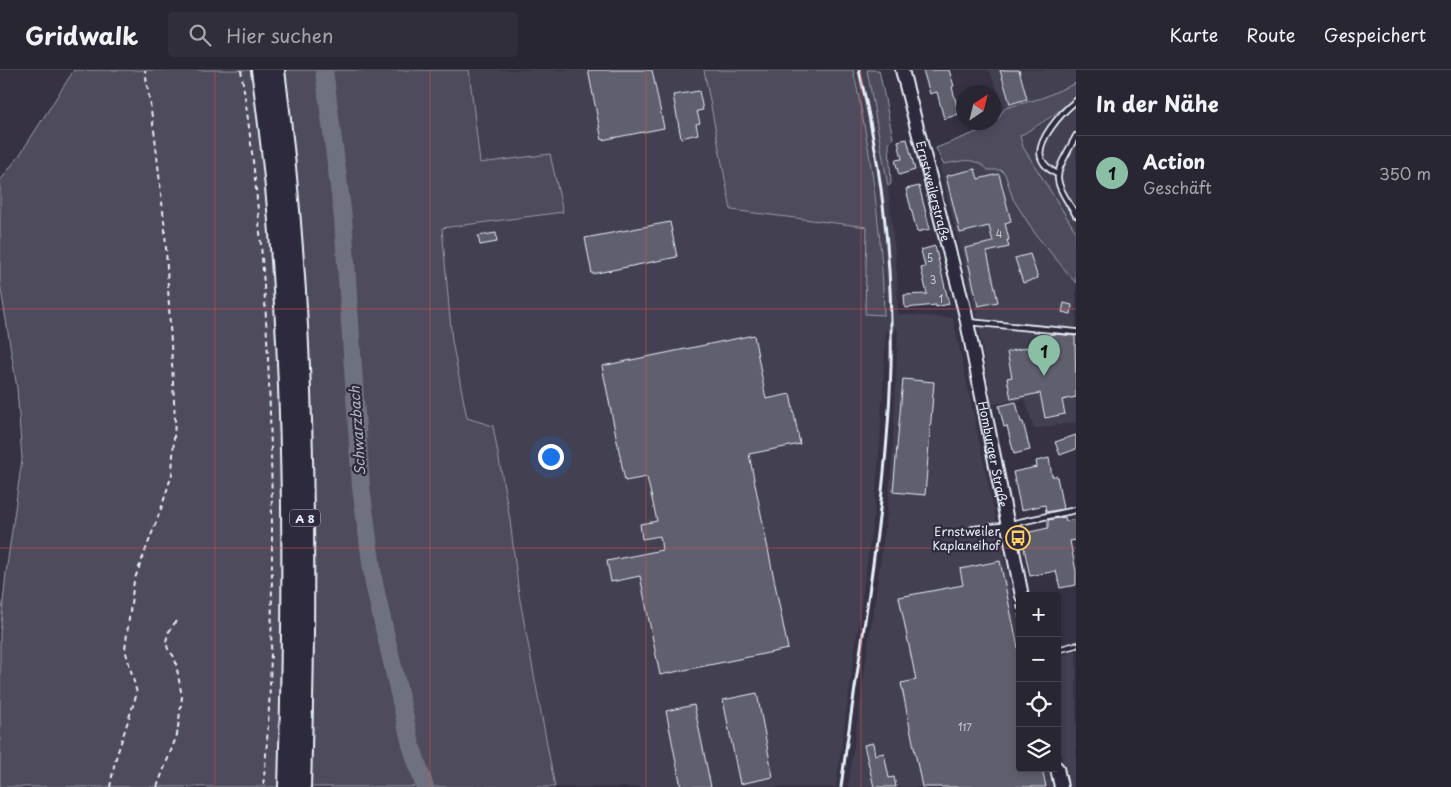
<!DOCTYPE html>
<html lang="de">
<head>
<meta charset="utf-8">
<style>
	:root { --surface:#282633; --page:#302e3b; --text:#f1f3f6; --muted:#a5a5ac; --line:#44434e; --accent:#8abfa5 }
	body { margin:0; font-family:"Playpen Sans",sans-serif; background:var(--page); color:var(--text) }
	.controls { position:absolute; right:15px; bottom:15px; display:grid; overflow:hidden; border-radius:5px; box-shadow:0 2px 8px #0003 }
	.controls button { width:45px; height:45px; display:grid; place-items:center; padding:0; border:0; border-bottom:1px solid var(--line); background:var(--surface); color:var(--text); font:25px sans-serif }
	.compass { position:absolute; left:956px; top:15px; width:45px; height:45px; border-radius:50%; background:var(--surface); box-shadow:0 2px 8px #0003; rotate:35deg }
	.you { position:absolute; left:550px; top:386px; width:18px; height:18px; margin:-12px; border:4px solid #fff; border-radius:50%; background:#1a73e8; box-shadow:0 0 0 8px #1a73e833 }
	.badge { display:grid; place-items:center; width:32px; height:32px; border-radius:50%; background:var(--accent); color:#111; font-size:16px; font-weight:700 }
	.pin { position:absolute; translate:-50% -41px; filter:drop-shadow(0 1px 2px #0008) }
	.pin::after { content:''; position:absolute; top:26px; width:18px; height:15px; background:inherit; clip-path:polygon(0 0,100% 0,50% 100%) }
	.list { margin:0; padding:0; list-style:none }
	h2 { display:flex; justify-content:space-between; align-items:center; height:65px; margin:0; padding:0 20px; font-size:21px }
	h2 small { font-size:16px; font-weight:400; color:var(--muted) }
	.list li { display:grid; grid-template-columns:32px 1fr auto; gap:15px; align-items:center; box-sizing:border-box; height:75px; padding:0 20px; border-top:1px solid var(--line) }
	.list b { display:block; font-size:19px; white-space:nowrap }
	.list p { margin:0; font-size:16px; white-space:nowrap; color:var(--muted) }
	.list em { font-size:16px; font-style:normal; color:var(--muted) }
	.icon { flex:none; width:28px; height:28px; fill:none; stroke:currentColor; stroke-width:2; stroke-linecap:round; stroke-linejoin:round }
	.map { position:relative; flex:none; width:1076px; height:717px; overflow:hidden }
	header { display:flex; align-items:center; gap:30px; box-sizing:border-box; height:70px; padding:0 25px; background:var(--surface); border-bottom:1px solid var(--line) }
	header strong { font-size:24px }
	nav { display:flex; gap:28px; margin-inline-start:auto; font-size:18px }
	.search { width:350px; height:45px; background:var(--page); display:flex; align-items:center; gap:12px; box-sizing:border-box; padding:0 18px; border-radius:5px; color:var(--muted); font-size:19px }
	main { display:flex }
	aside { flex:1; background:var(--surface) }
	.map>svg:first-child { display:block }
	.built { fill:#433f51 }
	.green { fill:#4d4b5c; stroke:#9a9eaa }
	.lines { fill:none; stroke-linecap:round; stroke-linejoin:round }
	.river { stroke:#70717f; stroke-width:18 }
	.building { fill:#605e6e; stroke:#e8f1f8 }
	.service-casing { stroke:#e8f1f8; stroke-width:8 }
	.secondary-casing { stroke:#e8f1f8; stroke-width:16 }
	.motorway-casing { stroke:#e8f1f8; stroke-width:20 }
	.path { stroke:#e8f1f8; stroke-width:2; stroke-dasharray:5 4; stroke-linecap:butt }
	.service { stroke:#2f2a3d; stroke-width:4.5 }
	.secondary { stroke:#2f2a3d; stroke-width:12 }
	.motorway { stroke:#2f2a3d; stroke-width:16 }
	.rail { stroke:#e8f1f8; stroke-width:3 }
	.grid { fill:none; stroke:#da5052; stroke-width:1; stroke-opacity:0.55 }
	.labels { text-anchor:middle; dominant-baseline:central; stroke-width:4.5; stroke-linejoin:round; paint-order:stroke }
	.number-label { font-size:10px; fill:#c6ccd6 }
	.shield { fill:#2f2a3d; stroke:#b0b5c0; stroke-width:1 }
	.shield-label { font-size:11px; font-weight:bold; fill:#e8f1f8 }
	.street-label { font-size:12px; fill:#e8f1f8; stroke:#2f2a3d }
	.poi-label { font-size:12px; fill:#e8f1f8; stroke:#2f2a3d; text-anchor:end }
	.water-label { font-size:14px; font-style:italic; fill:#b2b7c2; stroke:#2f2a3d }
</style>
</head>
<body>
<header>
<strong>Gridwalk</strong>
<div class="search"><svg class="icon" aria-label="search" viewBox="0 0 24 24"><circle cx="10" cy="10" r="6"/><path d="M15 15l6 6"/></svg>Hier suchen</div>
<nav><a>Karte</a><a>Route</a><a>Gespeichert</a></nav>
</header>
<main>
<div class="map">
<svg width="1076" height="717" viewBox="0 0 1076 717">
	<rect width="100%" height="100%" fill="#363244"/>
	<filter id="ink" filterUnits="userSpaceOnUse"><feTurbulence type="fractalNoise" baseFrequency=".02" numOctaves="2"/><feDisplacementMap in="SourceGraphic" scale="10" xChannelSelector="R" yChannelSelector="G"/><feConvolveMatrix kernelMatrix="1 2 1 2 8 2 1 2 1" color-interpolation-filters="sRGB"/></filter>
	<g filter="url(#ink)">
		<path class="built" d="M 469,0 L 704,0 L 731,140 L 868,157 L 865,244 L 884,244 L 883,204 L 875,118 L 853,0 L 867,0 L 888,116 L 897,203 L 898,244 L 953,248 L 1020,563 L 1020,698 L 1048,698 L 1052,717 L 848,717 L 887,444 L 893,375 L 898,259 L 886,260 L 880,373 L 874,444 L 836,717 L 555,717 L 519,525 L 510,450 L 493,356 L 467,349 L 452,271 L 442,158 L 562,142 L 480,93 Z
			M 989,0 L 1076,0 L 1076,13 L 1042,28 L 1005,38 Z
			M 1076,26 L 1076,162 L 1023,77 L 1020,66 L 1047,51 Z
			M 973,90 L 980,92 L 988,100 L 1001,100 L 1005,104 L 1013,129 L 1036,165 L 1076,213 L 1076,352 L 1034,359 L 1025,329 L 992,334 L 976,242 L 940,97 L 943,94 Z
			M 1076,581 L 1076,717 L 1067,717 L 1057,661 L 1057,586 Z"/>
		<path class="green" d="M 74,0 L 469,0 L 480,93 L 550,84 L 563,142 L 442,158 L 452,271 L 467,348 L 493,356 L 510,450 L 519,525 L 555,717 L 0,717 L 0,563 L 6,503 L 22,389 L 17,318 L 0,213 L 0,111 L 21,83 Z
			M 704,0 L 853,0 C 871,80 882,162 884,245 L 865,244 L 867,157 L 731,140 Z
			M 867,0 L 879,0 L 893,68 L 889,74 L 891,114 L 888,116 Z
			M 1076,13 L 1076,26 C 1058,44 1041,53 1020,66 L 1023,77 L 1076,162 L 1076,213 L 1036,165 L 1013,129 L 1005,104 L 1001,100 L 988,100 C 973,85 961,92 943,94 L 936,78 L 987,58 L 996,51 L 1005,38 L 1042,28 Z"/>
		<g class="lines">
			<path class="river" d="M 324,0 L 343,148 L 361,417 L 374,514 L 411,675 L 425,717"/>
		</g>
		<path class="building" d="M 588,0 L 652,0 L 664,58 L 602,70 Z
			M 923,0 L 949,0 L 954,16 L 952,17 L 959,44 L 944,49 L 937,22 L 930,24 Z
			M 1000,0 L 1019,0 L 1027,29 L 1010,34 Z
			M 699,21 L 703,40 L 697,41 L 700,53 L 696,54 L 698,64 L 681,68 L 673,25 Z
			M 907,69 L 915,100 L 899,105 L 895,90 L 902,89 L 898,71 Z
			M 975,99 L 978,109 L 999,104 L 1011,151 L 1005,153 L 1009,170 L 1007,170 L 1009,177 L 987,182 L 998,232 L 978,236 L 965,178 L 993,172 L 989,156 L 960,163 L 946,106 Z
			M 919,116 L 930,159 L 917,162 L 906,119 Z
			M 670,152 L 677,187 L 592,204 L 585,168 Z
			M 496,163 L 497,172 L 480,175 L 478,166 Z
			M 935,176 L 949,234 L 936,237 L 936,235 L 905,238 L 904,225 L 927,224 L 921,198 L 925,197 L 921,180 Z
			M 1030,184 L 1038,208 L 1023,213 L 1015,188 Z
			M 1064,233 L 1072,235 L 1071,244 L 1062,242 Z
			M 1054,264 L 1075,266 L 1076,327 L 1062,330 L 1065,344 L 1045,348 L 1040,323 L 1011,329 L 1007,308 L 1012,307 L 1007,282 L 1037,275 L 1035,268 Z
			M 754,265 L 766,329 L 790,324 L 800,374 L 749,384 L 788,579 L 660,605 L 640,506 L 611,512 L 607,491 L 662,480 L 660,466 L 642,469 L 640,454 L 657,451 L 647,407 L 625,411 L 602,296 Z
			M 903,309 L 934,312 L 925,425 L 893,422 Z
			M 1016,332 L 1021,352 L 1023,352 L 1030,380 L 1014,384 L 1007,356 L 1004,357 L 999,336 Z
			M 1076,365 L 1076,379 L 1060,385 L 1055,372 Z
			M 1049,388 L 1052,406 L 1057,406 L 1063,439 L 1046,442 L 1045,435 L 1021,440 L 1013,402 L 1037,397 L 1036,391 Z
			M 1065,447 L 1066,451 L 1076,449 L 1076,470 L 1070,471 L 1076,501 L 1076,515 L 1060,518 L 1056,501 L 1030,506 L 1021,464 L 1048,458 L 1048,450 Z
			M 1000,491 L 1020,587 L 1020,698 L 1042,698 L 1046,717 L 922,717 L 901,613 L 916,610 L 899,527 L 963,515 L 960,499 Z
			M 757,623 L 773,707 L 740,714 L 723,630 Z
			M 694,635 L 711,717 L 681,717 L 666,641 Z
			M 873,673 L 875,685 L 884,683 L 889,708 L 894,707 L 896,717 L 874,717 L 864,675 Z"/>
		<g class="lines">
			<g class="service-casing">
				<path id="service" d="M 1076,66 C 1054,108 1050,104 1076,145
					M 1057,104 C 1051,100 1045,97 1042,90 C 1033,73 1063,41 1076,31
					M 968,252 L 1076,262
					M 973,459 L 1001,456 L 1076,440
					M 1057,580 L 1076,575"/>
			</g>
			<g class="secondary-casing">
				<g id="secondary">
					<path id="s1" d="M 902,0 L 965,242 L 1022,526"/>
					<path d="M 1057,698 L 1061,717"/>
				</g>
			</g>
			<g class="motorway-casing">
				<path id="motorway" d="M 260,0 C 268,59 275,118 279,177 C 293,356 292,537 287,717
					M 276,0 C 307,238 309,478 302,717"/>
			</g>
			<path class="path" d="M 241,0 C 264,151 271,304 272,456 C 272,543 272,631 263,717
				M 1017,535 L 1020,551
				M 110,717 L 115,691 L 137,623 L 125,579 L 134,511 L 161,439 L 172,404 L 175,350 L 165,160 L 155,67 L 145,0
				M 157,717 L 177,665 L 182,627 L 175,588 L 168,579 L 166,572 L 168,563 L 176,551"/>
			<use href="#service" class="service"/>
			<use href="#secondary" class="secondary"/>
			<use href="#motorway" class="motorway"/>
			<path class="rail" d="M 841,717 C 859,577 887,438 891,296 C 893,197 882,97 859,0"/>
		</g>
	</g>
	<path class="grid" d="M 215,0 L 215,717M 430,0 L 430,717M 646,0 L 646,717M 861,0 L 861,717M 0,239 L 1076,239M 0,478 L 1076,478"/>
	<defs>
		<g id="bus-ring" transform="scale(1.25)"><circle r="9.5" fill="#2f2a3d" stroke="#ffd166" stroke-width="1.5"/><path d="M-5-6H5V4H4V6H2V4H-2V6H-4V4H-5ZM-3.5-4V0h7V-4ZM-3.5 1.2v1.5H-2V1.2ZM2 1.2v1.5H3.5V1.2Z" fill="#ffd166"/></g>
	</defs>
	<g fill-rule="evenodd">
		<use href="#bus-ring" x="1018" y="468"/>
	</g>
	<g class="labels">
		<g class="number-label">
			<text x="999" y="163">4</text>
			<text x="930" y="187">5</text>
			<text x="933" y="209">3</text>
			<text x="941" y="228">1</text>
			<text x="965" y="656">117</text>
		</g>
		<rect class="shield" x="290" y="439.5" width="30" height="17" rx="4"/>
		<g class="shield-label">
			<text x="305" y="448">A 8</text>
		</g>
		<g class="street-label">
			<text stroke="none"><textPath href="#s1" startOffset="125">Ernstweilerstraße</textPath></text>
			<text stroke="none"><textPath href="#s1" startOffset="395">Homburger Straße</textPath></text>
		</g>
		<g class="poi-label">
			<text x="1000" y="461">Ernstweiler<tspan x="1000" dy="14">Kaplaneihof</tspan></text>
		</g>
		<g class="water-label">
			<text transform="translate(357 361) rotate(-94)">Schwarzbach</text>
		</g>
	</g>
</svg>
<div class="controls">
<button>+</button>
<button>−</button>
<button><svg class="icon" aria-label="locate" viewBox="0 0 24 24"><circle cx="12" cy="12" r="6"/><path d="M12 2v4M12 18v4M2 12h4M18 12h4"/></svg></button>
<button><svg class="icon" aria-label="layers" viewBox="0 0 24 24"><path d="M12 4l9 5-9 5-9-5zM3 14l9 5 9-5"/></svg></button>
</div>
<svg class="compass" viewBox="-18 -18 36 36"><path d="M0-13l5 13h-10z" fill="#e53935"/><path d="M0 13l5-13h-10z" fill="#a5a5ac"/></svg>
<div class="you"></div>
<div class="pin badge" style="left:1044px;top:306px">1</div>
</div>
<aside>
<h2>In der Nähe<small></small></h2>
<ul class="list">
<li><span class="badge">1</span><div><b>Action</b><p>Geschäft</p></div><em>350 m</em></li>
</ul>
</aside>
</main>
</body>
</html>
